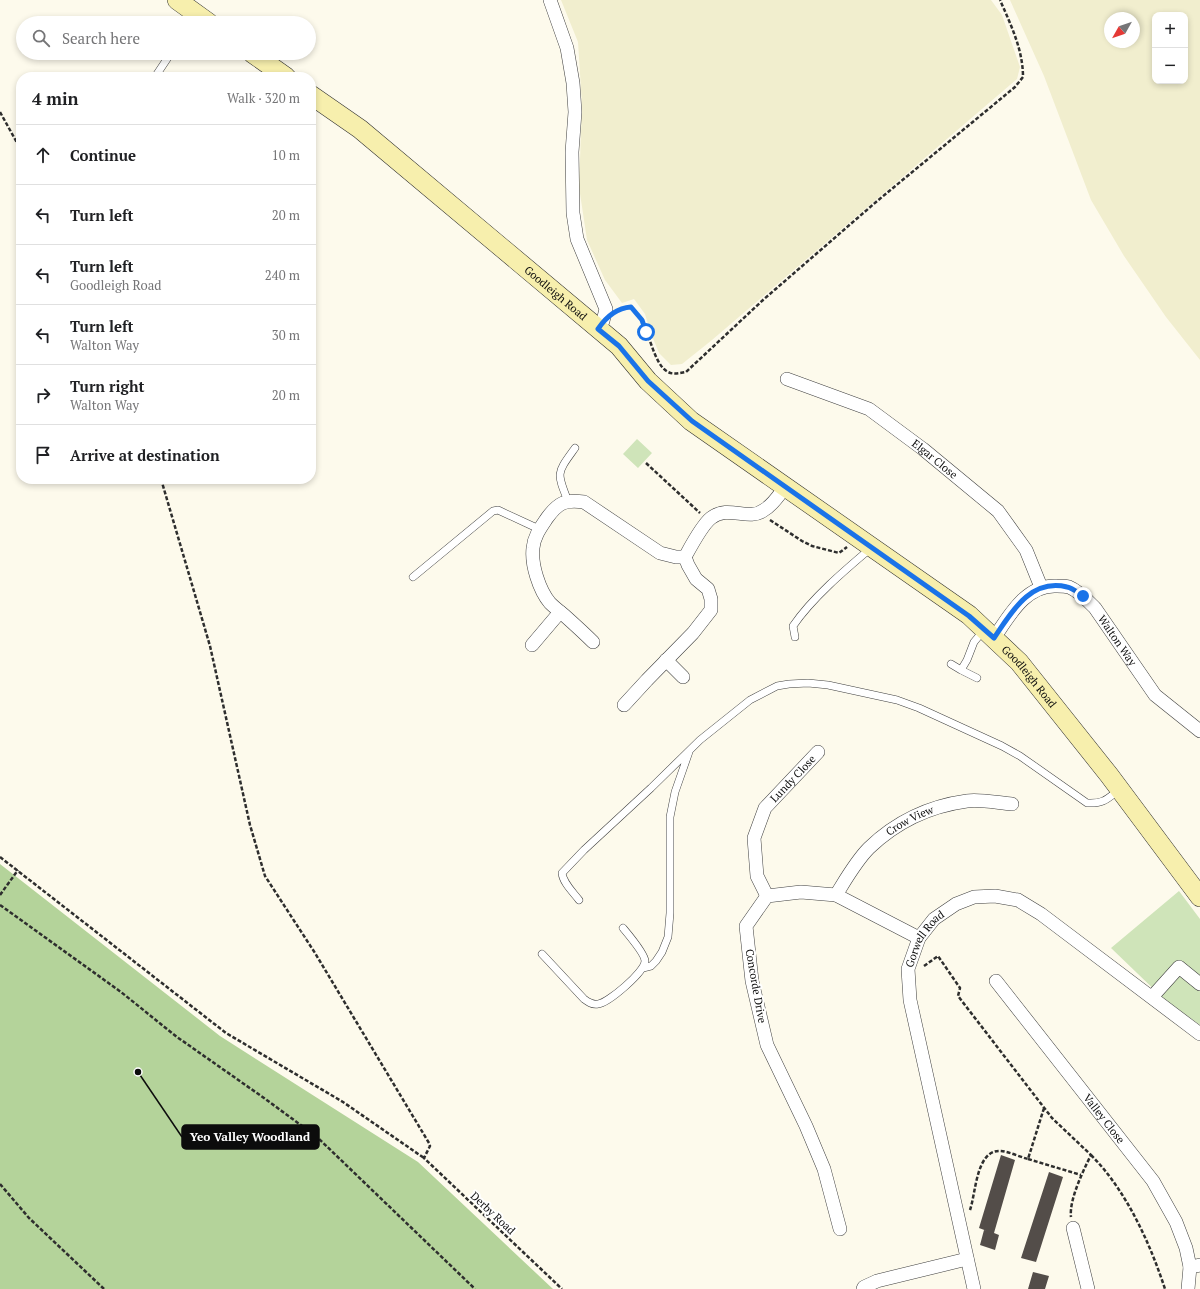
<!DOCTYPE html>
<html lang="en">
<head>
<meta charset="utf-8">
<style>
	:root { --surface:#fff; --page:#f2f2f2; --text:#202124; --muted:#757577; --line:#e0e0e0 }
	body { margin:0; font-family:"PT Serif",serif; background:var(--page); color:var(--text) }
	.controls { position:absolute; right:12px; top:12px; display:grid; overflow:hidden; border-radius:8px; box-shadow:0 2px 6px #0003 }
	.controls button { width:36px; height:36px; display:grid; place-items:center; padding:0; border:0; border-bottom:1px solid var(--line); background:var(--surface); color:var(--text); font:20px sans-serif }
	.compass { position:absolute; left:1104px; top:12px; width:36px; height:36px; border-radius:50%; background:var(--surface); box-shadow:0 2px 6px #0003; rotate:230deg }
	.stop { position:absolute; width:12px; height:12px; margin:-9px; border:3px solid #1a73e8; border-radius:50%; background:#fff }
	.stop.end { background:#1a73e8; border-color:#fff; box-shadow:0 1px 4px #0008 }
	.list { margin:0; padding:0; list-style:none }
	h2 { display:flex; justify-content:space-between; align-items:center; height:52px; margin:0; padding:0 16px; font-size:17px }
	h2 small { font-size:13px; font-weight:400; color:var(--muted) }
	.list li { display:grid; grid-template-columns:26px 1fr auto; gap:12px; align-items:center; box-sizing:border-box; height:60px; padding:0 16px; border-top:1px solid var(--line) }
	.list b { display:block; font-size:15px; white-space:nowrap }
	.list p { margin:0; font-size:13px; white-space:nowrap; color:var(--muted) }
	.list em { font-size:13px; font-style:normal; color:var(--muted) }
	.icon { flex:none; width:22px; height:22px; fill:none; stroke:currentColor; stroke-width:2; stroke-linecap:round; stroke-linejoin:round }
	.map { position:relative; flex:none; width:1200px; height:1289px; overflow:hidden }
	.search { position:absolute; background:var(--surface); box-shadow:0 2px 6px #0003; left:16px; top:16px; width:300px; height:44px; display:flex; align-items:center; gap:10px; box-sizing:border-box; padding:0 14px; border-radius:22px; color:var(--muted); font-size:15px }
	.panel { position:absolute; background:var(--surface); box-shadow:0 2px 6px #0003; left:16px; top:72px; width:300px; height:412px; border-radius:16px }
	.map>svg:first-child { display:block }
	.farmland { fill:#f1eece; fill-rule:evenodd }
	.green { fill:#cfe4b9 }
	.forest { fill:#b4d39a }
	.building { fill:#534d49 }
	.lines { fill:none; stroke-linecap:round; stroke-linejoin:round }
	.lane-casing { stroke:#3f3f3f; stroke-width:8 }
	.street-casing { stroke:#3f3f3f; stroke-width:14 }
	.secondary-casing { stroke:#2e2e2e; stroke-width:20 }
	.path { stroke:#2e2e2e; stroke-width:2.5; stroke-dasharray:4 2; stroke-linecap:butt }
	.lane { stroke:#fff; stroke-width:7 }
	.street { stroke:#fff; stroke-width:13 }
	.secondary { stroke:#f7efad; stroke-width:19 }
	.route { stroke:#1a73e8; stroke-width:5 }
	.labels { text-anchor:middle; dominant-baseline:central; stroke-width:4; stroke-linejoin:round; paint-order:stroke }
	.street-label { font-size:11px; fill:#0c0c0c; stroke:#fff }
	.leader { fill:none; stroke:#0c0c0c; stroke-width:1.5 }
	.callout-dot { fill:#0c0c0c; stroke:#fff; stroke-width:1.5 }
	.callout { fill:#0c0c0c; stroke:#0c0c0c; stroke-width:1.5 }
	.callout-label { font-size:12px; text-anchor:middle; font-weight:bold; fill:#fff }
</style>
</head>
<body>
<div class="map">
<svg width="1200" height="1289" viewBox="0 0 1200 1289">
	<rect width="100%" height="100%" fill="#fdfaec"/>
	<path class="farmland" d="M 561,0 L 991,0 L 1002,15 L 1020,67 L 1017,79 L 712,340 L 682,364 L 671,365 L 659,353 L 650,331 L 645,314 L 634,299 L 622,303 L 605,280 L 587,240 L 579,187 L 582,105 L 578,42 Z
		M 1010,0 L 1200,0 L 1200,360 L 1166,317 L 1124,256 L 1091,200 L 1044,76 ZM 1155,15 L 1185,15 L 1185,81 L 1155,81 ZM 1110,18 L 1134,18 L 1134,42 L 1110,42 Z"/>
	<path class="green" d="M 637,439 L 652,453 L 638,468 L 623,454 Z
		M 1179,891 L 1200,919 L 1200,1025 L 1164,999 L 1111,948 Z"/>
	<path class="forest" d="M 0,864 L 220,1036 L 418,1162 L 553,1289 L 0,1289 Z"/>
	<path class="building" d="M 1001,1155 L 1015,1160 L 994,1233 L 999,1235 L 995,1250 L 980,1245 L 984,1230 L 987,1231 L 979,1228 Z
		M 1049,1172 L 1063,1177 L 1036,1262 L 1021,1258 Z
		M 1033,1272 L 1049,1276 L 1045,1289 L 1028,1289 Z"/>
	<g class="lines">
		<g class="lane-casing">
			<path id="lane" d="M 155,77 L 171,53
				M 568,501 C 556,472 557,473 575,448
				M 413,577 L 493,511 L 498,510 L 539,529
				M 795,637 L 793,626 C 812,598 845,570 871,548
				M 951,664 L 961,670
				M 977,678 L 961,670 L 967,660 L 974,642 L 984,630
				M 579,900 C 573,892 563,883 562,873 L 584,850 L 651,788 L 700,740 L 750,700 L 777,686 L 789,684 L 808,683 L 828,685 L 897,700 L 919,708 L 1002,746 L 1020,756 L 1087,803 C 1104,804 1107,799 1120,789
				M 542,954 L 584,999 C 588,1002 592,1005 598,1004 C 608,1003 645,972 645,961 C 645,954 628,934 623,928
				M 643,968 L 651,966 L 656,961 L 662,952 L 668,937 L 670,913 L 670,817 L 675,792 L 689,752"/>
		</g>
		<g class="street-casing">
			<g id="street">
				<path d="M 550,0 L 567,48 L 573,83 L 575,112 L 572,152 L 573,213 L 577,239 L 606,309 L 603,321 L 598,329"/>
				<path id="s1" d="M 787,379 L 869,409 L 923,449 L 998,511 L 1026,550 L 1041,587"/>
				<path id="s2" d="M 994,638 C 1009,616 1026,584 1057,586 C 1060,586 1066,586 1069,587 C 1079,591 1088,601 1095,608 L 1155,695 L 1200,731"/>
				<path d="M 593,642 C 584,633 574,624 564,615 C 559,611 554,607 550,603 C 539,590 531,564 533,548 C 534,536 541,527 547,518 C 558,503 565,499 584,502 L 660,553 L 676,557 L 685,557 C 691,546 702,525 711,518 C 729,504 748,522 764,510 C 773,505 779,495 785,487"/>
				<path d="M 532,645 L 560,612"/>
				<path d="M 666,660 L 683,677"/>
				<path d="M 624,705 L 647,680 L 693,633 L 711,610 L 711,599 L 708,589 L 696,579 L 688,565 L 685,557"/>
				<path id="s3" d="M 836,895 C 846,879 856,861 869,848 C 896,822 930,806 967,801 C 979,799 999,803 1012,804"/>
				<path id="s4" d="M 767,896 L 757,876 L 754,838 L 765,808 L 818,752"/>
				<path id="s5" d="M 996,981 L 1153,1181 L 1176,1222 L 1186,1248 L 1190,1267 L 1200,1265"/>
				<path d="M 1152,997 L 1179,967 L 1200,984"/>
				<path d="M 1073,1228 L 1088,1289"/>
				<path d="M 840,1229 L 824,1169 L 806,1126 L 767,1045 L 752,981 L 746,926 L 767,896 L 801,892 L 836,895 L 919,938"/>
				<path d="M 863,1289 L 864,1287 L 877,1281 L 967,1259"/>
				<path id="s6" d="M 974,1289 L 910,1000 L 908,969 L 919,938 L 934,919 L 956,904 L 974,897 L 995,896 L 1018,900 L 1041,914 L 1200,1034"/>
				<path d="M 1188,1289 L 1190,1267"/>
			</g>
		</g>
		<g class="secondary-casing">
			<g id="secondary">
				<path d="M 177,0 L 209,23"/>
				<path d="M 252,53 L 286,77"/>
				<path id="s7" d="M 311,95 L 360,129 L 619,346 L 648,381 L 691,421 L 969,615 L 1019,662 L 1109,775 L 1200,897"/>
			</g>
		</g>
		<path class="path" d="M 0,112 L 21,150
			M 618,310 L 623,308 L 631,307 C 635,311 638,314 641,319 C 649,331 654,365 668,372 C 674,375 680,373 686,372 L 763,300 L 876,202 L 1015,87 L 1023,77 C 1023,50 1011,25 1000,0
			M 646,463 L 700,513
			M 161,479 L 210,646 L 250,825 L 265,876 L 315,953 L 429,1143 L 430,1146 L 424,1158 L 562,1289
			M 770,520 L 802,541 L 812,546 L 839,553 L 847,547
			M 0,857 L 226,1033 L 343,1102 L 424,1158
			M 0,895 L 18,870
			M 0,905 L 121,992 L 177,1037 L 264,1098 L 317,1137 L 475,1289
			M 924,966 L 938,956 L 960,988 L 958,996 L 1052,1118 L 1091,1155 C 1083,1171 1069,1200 1071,1217
			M 1091,1155 C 1126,1190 1150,1243 1165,1289
			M 1028,1159 L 1081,1175
			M 0,1184 L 29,1218 L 104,1289
			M 970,1210 C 976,1193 976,1149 1001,1151 C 1010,1152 1020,1157 1028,1159 L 1044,1108"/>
		<use href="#lane" class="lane"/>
		<use href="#street" class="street"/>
		<use href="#secondary" class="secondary"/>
	</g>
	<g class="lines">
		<path class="route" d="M 646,332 L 642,320 L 631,307 C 616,308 606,317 598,329 L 619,346 L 648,381 L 692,421 L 969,616 L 994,638 C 1011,613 1030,578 1067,587 C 1073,588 1078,593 1083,596"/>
	</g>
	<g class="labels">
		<g class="street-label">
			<text stroke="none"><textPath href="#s7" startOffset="315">Goodleigh Road</textPath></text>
			<text stroke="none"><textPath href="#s1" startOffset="170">Elgar Close</textPath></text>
			<text stroke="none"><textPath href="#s2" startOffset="171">Walton Way</textPath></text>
			<text stroke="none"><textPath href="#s7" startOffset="927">Goodleigh Road</textPath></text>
			<text stroke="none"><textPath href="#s4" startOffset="133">Lundy Close</textPath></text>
			<text stroke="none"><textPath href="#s3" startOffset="107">Crow View</textPath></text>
			<text stroke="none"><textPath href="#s6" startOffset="362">Gorwell Road</textPath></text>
			<text transform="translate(756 986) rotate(80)">Concorde Drive</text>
			<text stroke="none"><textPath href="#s5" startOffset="175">Valley Close</textPath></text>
			<text transform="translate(493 1213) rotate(43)">Derby Road</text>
		</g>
	</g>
	<path class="leader" d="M138 1072L182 1137"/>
	<circle class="callout-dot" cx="138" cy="1072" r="4"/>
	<rect class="callout" x="182" y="1125" width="137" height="24" rx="4"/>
	<g class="callout-label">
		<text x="250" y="1141">Yeo Valley Woodland</text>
	</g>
</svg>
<div class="controls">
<button>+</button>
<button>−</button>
</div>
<svg class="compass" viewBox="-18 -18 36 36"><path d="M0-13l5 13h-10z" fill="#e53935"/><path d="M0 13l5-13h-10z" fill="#757577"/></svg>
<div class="stop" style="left:646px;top:332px"></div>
<div class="stop end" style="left:1083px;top:596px"></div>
<div class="search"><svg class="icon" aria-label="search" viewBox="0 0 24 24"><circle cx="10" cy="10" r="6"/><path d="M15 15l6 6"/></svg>Search here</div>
<section class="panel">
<h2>4 min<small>Walk · 320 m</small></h2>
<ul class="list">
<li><svg class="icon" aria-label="ahead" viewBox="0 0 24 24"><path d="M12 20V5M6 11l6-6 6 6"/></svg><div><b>Continue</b></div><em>10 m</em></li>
<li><svg class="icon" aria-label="left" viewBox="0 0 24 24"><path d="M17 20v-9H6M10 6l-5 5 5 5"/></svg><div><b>Turn left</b></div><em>20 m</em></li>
<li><svg class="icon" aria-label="left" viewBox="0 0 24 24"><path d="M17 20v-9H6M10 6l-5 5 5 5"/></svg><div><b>Turn left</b><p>Goodleigh Road</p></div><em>240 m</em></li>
<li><svg class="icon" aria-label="left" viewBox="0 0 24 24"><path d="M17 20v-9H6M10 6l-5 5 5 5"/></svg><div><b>Turn left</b><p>Walton Way</p></div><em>30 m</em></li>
<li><svg class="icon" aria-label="right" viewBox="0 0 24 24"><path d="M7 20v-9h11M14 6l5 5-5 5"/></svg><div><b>Turn right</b><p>Walton Way</p></div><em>20 m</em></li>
<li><svg class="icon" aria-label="arrive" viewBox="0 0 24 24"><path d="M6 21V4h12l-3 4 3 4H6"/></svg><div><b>Arrive at destination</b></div></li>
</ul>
</section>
</div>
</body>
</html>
